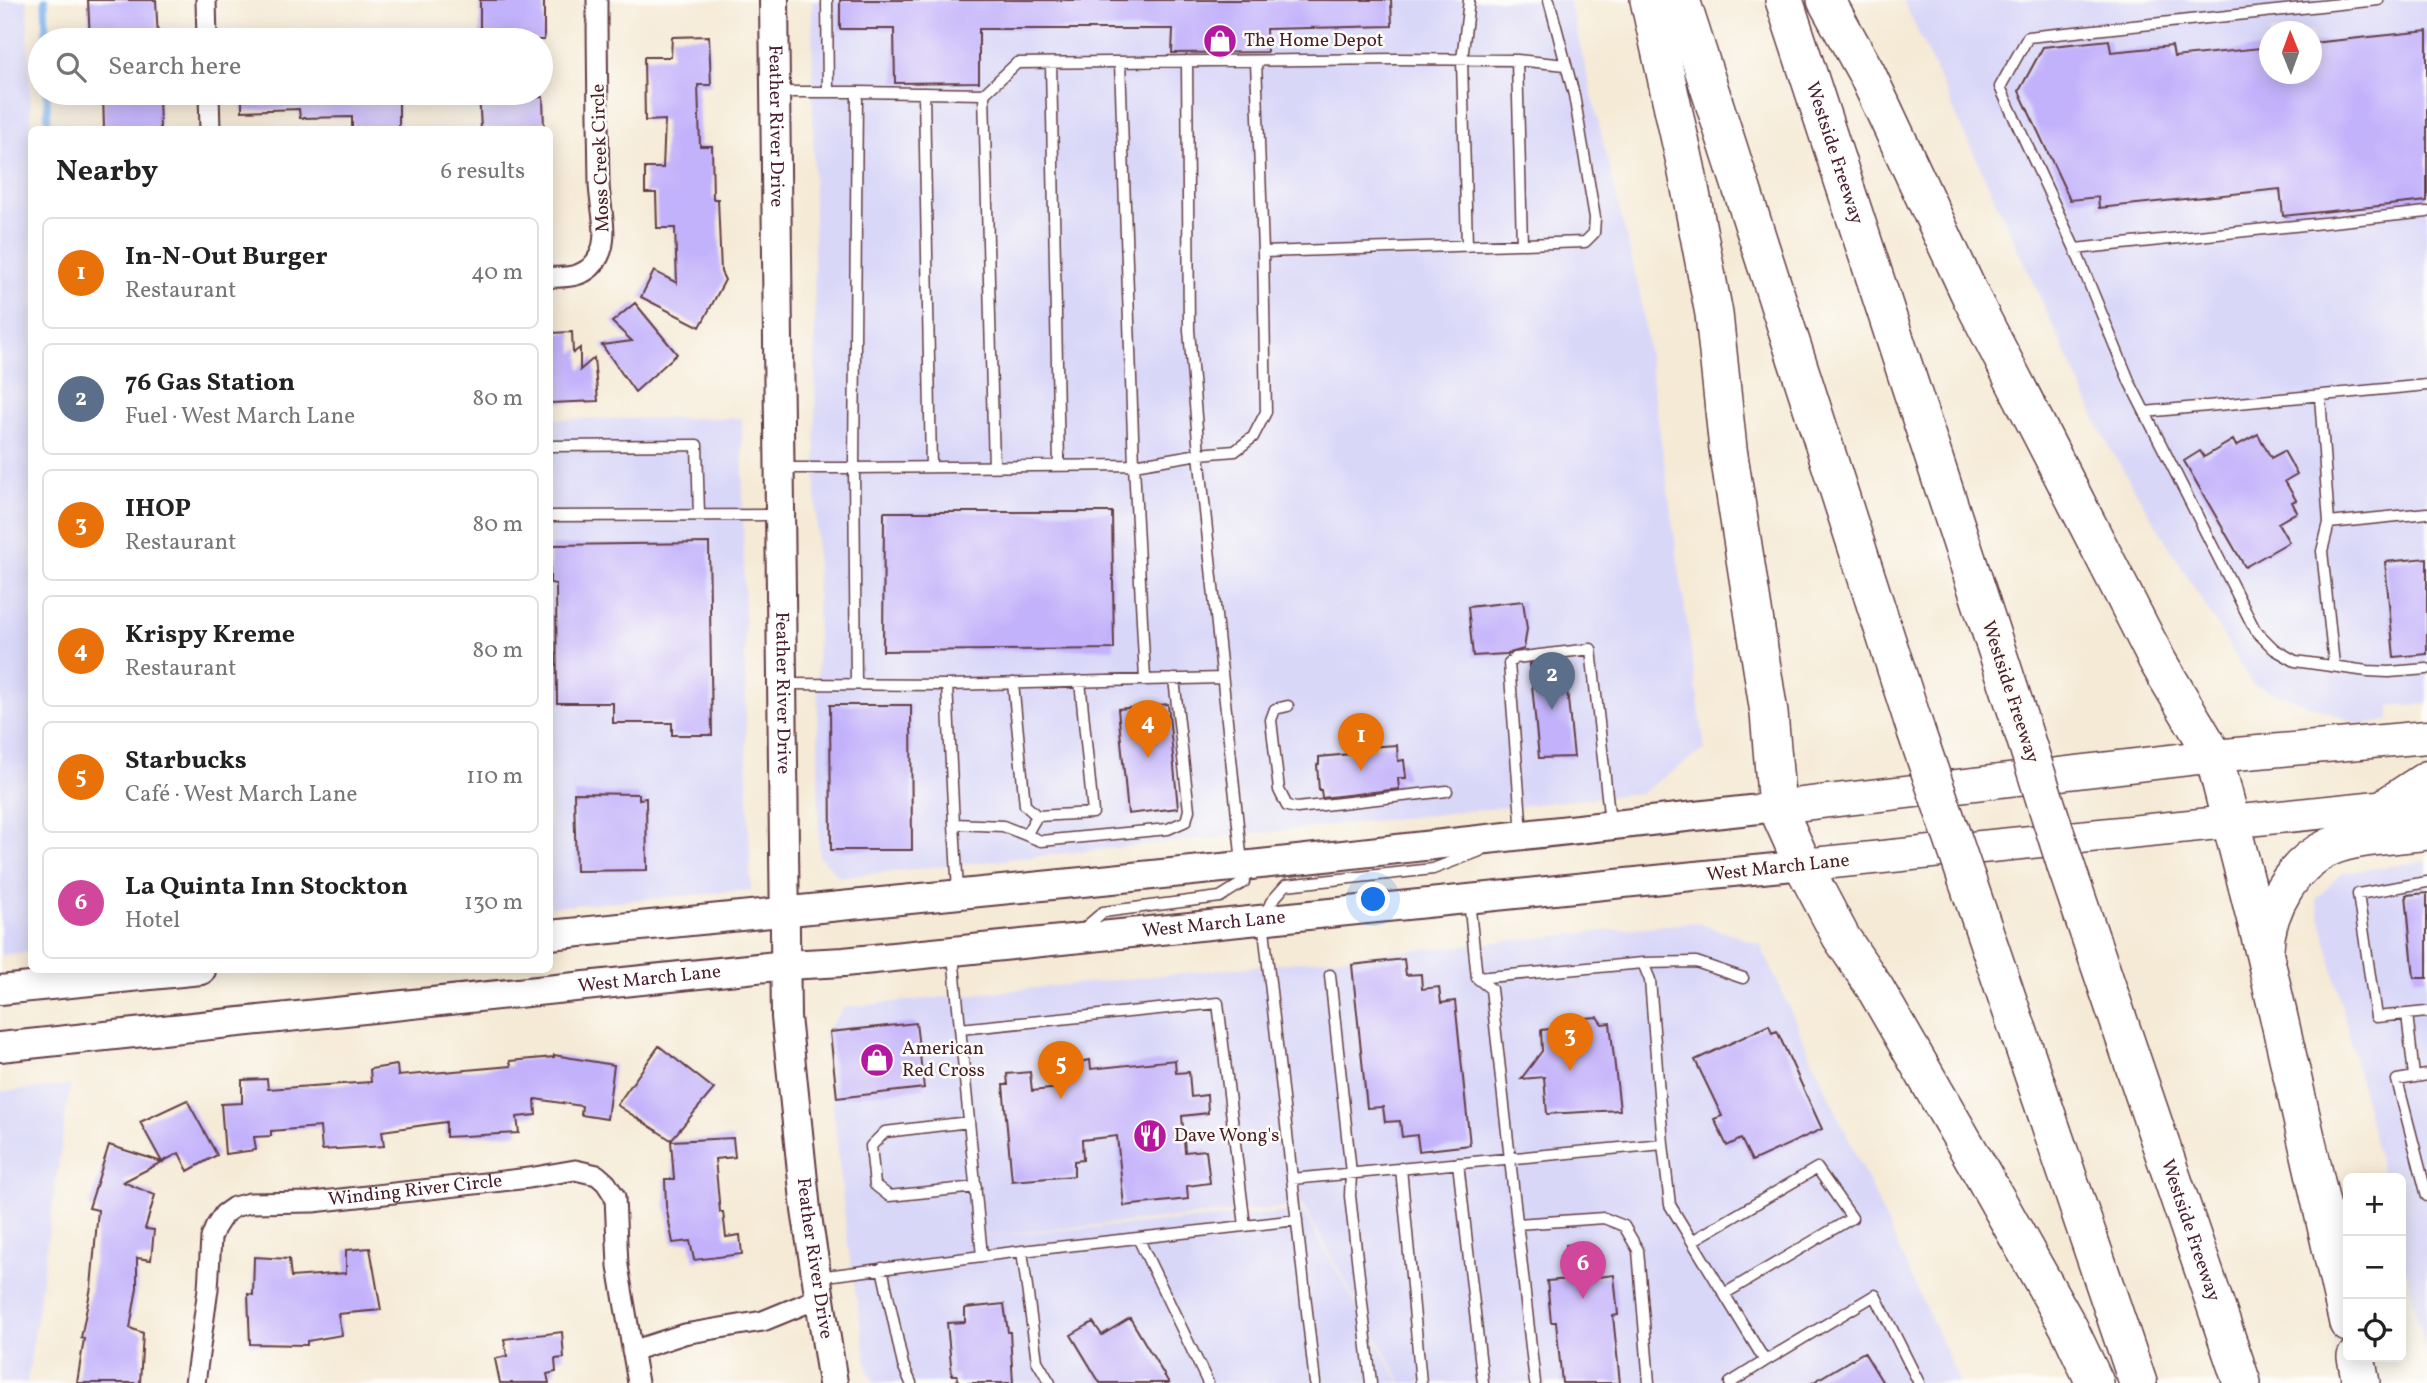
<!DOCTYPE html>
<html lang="en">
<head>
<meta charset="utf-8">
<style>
	:root { --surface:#fff; --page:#f2f2f2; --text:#222; --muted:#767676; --line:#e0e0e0; --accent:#0b8043 }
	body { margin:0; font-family:Vollkorn,serif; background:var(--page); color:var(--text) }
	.controls { position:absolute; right:21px; bottom:21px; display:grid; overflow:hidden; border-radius:10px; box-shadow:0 4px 18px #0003 }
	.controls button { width:63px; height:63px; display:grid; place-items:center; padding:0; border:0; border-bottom:2px solid var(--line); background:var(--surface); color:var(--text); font:35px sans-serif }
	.compass { position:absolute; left:2259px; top:21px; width:63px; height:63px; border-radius:50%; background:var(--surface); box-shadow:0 4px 18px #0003; rotate:359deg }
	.you { position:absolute; left:1374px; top:900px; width:24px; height:24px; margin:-18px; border:5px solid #fff; border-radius:50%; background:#1a73e8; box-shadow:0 0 0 10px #1a73e833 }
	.badge { display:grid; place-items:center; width:46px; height:46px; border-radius:50%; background:var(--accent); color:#fff; font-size:23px; font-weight:700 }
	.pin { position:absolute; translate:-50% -58px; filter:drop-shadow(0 2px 4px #0008) }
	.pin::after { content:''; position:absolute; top:37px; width:24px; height:21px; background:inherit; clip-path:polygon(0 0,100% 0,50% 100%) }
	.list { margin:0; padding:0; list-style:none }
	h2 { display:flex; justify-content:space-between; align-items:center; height:91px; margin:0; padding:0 28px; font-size:30px }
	h2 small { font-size:23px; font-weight:400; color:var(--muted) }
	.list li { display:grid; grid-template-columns:46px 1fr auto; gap:21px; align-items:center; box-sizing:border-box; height:112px; margin:0 14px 14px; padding:0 14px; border:2px solid var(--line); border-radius:10px }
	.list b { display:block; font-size:26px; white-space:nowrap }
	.list p { margin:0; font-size:23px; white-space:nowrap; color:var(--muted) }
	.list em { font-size:23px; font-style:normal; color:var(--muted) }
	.icon { flex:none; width:38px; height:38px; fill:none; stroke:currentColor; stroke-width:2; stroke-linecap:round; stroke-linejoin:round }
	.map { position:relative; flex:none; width:2427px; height:1383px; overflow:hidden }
	.search { position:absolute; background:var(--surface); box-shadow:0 4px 18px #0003; left:28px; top:28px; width:525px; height:77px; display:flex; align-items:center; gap:18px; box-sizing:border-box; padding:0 24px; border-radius:38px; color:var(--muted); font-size:26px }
	.panel { position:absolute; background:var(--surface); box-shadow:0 4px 18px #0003; left:28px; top:126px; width:525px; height:847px; border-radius:10px }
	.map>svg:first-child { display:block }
	.built { fill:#d9d7f8; fill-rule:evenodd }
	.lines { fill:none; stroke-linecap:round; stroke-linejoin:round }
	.stream { stroke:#81b7f0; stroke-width:7 }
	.building { fill:#c2b1fb }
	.lane-casing { stroke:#643d45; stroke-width:13 }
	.street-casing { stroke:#643d45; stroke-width:23 }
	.secondary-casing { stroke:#643d45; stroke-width:32 }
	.primary-casing { stroke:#643d45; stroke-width:35 }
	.highway-casing { stroke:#643d45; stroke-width:40 }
	.lane { stroke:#fff; stroke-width:10 }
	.street { stroke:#fff; stroke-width:19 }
	.secondary { stroke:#fff; stroke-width:28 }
	.primary { stroke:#fff; stroke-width:32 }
	.highway { stroke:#fff; stroke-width:37 }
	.highway-bridge-casing { stroke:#643d45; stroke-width:40; stroke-linecap:butt }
	.highway-bridge { stroke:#fff; stroke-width:37 }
	.labels { text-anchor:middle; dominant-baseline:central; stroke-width:5; stroke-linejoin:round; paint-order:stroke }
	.poi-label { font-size:19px; fill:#4a1f2b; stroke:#fdfcf7; text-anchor:start }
	.street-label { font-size:19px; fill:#4a1f2b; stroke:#fdfcf7 }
</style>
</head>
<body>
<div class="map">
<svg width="2427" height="1383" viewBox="0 0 2427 1383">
	<rect width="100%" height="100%" fill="#fdfcf7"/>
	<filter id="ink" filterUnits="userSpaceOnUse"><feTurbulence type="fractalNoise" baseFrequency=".0143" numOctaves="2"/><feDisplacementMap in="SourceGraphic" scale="14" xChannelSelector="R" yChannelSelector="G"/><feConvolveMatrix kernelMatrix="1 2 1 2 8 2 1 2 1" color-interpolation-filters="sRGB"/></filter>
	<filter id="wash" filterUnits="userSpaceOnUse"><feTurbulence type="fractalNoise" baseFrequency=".00686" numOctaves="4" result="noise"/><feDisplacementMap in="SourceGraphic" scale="28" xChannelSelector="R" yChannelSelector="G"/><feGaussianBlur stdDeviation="1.57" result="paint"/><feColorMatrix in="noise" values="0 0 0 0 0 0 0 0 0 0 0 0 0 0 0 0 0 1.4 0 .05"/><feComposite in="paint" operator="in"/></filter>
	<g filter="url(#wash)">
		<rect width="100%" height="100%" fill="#f5ead6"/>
		<path class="built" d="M 0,0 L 27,0 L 32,158 L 32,952 L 0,955 Z
			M 812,0 L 1569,0 L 1640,294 L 1705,749 L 1641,793 L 840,877 L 819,856 Z
			M 1903,0 L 2427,0 L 2427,704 L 2390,706 L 2390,720 L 2360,724 L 2252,684 L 2108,445 ZM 2270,32 L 2312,32 L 2312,74 L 2270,74 Z
			M 742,418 L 746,737 L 751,890 L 550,907 L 550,419 Z
			M 2427,861 L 2427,1360 L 2401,1250 L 2401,1178 L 2383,1178 L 2316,899 L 2342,873 Z
			M 1695,922 L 1760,944 L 1960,1383 L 1402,1383 L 1303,1206 L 945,1239 L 1303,1211 L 1400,1383 L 874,1383 L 868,1370 L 848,1247 L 825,1032 L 845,1007 Z
			M 70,1085 L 27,1383 L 0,1383 L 0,1092 Z"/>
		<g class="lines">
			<path class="stream" d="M 45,0 L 46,40
				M 47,93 L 48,130"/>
		</g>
		<g id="blocks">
			<path class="building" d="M 88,0 L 156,0 L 158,40 L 90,40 Z
				M 480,0 L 544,0 L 544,40 L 480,40 Z
				M 840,0 L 1391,0 L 1392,26 L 1266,29 L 1267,52 L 1172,53 L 1173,29 L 979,29 L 979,82 L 895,83 L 894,29 L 840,29 Z
				M 2427,31 L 2427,201 L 2283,216 L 2280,189 L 2099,208 L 2098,197 L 2070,200 L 2019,91 L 2043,47 L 2109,40 L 2111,52 L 2172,46 L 2174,57 L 2270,47 L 2270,74 L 2312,74 L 2312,43 Z
				M 709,36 L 711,85 L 698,85 L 700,146 L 712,146 L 713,199 L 718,199 L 721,272 L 725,280 L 700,327 L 641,297 L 654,271 L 677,283 L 675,228 L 657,228 L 656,193 L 645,193 L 645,168 L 663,168 L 665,120 L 645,121 L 644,57 L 671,57 L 672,37 Z
				M 103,93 L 159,94 L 160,130 L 104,130 Z
				M 242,93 L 399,93 L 399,130 L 352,130 L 352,117 L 300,118 L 299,109 L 242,111 Z
				M 479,93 L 528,93 L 528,98 L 543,97 L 544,129 L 481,129 Z
				M 635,303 L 677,354 L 635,392 L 602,345 L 632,341 L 612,322 Z
				M 572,332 L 573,353 L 580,348 L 580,370 L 594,358 L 598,401 L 550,403 L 550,333 Z
				M 2258,434 L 2271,458 L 2284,451 L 2297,474 L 2285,481 L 2296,500 L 2292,502 L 2297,512 L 2278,523 L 2289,542 L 2245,567 L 2184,461 L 2200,451 L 2204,457 L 2233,440 L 2236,446 Z
				M 884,512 L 1112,512 L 1114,649 L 883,651 Z
				M 709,543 L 712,735 L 672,735 L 672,723 L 613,723 L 613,703 L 557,703 L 556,584 L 550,583 L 550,545 Z
				M 2427,558 L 2427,654 L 2394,657 L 2385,562 Z
				M 1523,601 L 1527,629 L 1524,649 L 1506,654 L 1473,656 L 1468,607 Z
				M 1564,661 L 1574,757 L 1539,758 L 1530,664 Z
				M 1168,704 L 1178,808 L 1128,814 L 1118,709 Z
				M 830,705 L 911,705 L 912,850 L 831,850 Z
				M 1397,745 L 1398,761 L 1404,760 L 1406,778 L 1398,778 L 1399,789 L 1322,798 L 1321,790 L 1319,790 L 1317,765 L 1319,764 L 1319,757 L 1350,754 L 1350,748 Z
				M 574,793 L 639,794 L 639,799 L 646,798 L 647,870 L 576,871 Z
				M 2427,893 L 2427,978 L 2414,978 L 2406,895 Z
				M 1404,959 L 1406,975 L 1421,974 L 1422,989 L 1439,987 L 1441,1003 L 1455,1001 L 1470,1145 L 1419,1151 L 1417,1135 L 1402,1137 L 1400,1121 L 1385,1122 L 1383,1107 L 1367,1108 L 1352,965 Z
				M 1597,1017 L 1602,1024 L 1610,1023 L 1620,1110 L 1547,1114 L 1544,1077 L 1521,1079 L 1542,1051 L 1541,1030 L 1560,1028 L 1560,1020 Z
				M 916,1023 L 924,1088 L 837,1098 L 830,1032 Z
				M 1769,1025 L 1772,1033 L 1777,1031 L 1822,1129 L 1752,1161 L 1741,1139 L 1727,1146 L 1714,1119 L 1722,1116 L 1695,1060 Z
				M 659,1046 L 714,1089 L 671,1140 L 617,1105 Z
				M 554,1055 L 614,1065 L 607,1119 L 581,1115 L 582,1106 L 535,1099 L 536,1115 L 517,1117 L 519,1133 L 446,1137 L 446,1122 L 382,1131 L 384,1146 L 322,1150 L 320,1127 L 271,1131 L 271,1136 L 254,1137 L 256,1150 L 225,1154 L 221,1104 L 242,1103 L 242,1080 L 267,1079 L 268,1089 L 371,1082 L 370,1069 L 397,1065 L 398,1076 L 511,1066 L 510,1061 L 554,1057 Z
				M 1090,1060 L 1091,1069 L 1175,1060 L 1176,1073 L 1189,1072 L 1191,1097 L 1207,1095 L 1208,1113 L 1182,1116 L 1185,1152 L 1206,1150 L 1210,1183 L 1187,1186 L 1188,1199 L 1124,1206 L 1117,1136 L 1082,1140 L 1083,1160 L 1074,1161 L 1074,1176 L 1012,1181 L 1003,1085 L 1008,1085 L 1007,1074 L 1030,1072 L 1032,1091 L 1068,1087 L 1066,1064 Z
				M 187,1100 L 217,1155 L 188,1171 L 179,1153 L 123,1182 L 155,1195 L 145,1229 L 154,1230 L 151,1260 L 137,1258 L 137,1288 L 130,1328 L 143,1333 L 140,1383 L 77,1383 L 84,1339 L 81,1338 L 91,1287 L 98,1210 L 89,1208 L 109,1145 L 162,1162 L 140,1122 Z
				M 733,1138 L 735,1157 L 715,1159 L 720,1212 L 723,1212 L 726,1237 L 740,1235 L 742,1254 L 694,1260 L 690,1241 L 673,1243 L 666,1206 L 665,1179 L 674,1179 L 671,1141 Z
				M 1587,1243 L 1590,1278 L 1614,1275 L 1618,1315 L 1613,1316 L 1620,1383 L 1562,1383 L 1556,1322 L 1551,1322 L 1547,1281 L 1570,1279 L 1566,1245 Z
				M 370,1248 L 381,1310 L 338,1314 L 342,1335 L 307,1341 L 307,1345 L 250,1344 L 248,1294 L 253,1295 L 254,1257 L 289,1259 L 291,1277 L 346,1273 L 346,1250 Z
				M 1004,1304 L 1008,1332 L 1010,1332 L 1013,1383 L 958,1383 L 957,1375 L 952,1375 L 947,1323 L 965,1322 L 965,1308 Z
				M 1130,1318 L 1169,1383 L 1100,1383 L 1071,1335 L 1093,1322 L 1102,1335 Z
				M 562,1332 L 564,1358 L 555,1359 L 556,1372 L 547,1374 L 549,1383 L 500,1383 L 495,1359 L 507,1356 L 504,1339 Z
				M 1864,1352 L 1883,1383 L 1812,1383 Z"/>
		</g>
	</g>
	<g filter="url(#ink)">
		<use href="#blocks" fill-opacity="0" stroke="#643d45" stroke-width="2"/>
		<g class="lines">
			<g class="lane-casing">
				<path id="lane" d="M 827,0 L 828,92
					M 2378,0 L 2028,37 L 2000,87 L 2075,249 L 2130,383 L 2255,630 L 2274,649 L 2295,661 L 2367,671 L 2389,672 L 2427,669
					M 1517,60 L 1522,244
					M 1256,61 L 1263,252
					M 1051,63 L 1059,465
					M 776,92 L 857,92 L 854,468 L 1134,465 L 1120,62
					M 857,92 L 984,94 L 1017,63 L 1396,59 L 1517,60 L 1566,65
					M 924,93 L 931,467
					M 984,94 L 994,466
					M 1467,246 L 1462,60 L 1469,0
					M 2075,249 L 2427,212
					M 2320,396 L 2329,523 L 2322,551 L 2334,665
					M 2145,412 L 2427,385
					M 550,446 L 697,445 L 699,515
					M 780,468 L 854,468 L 856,684
					M 550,516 L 780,515
					M 2329,523 L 2427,513
					M 1145,679 L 1134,465 L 1199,454 L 1235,451 L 1253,437 L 1266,412 L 1263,252 L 1585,242 L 1594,233 L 1595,218 L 1574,95 L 1549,0
					M 1013,683 L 1025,805 L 1037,816
					M 785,684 L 947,685 L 1222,678
					M 947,685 L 954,824
					M 1288,706 L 1275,709 L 1271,720 L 1279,790 L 1287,806 L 1297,808 L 1447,791
					M 1522,833 L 1509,663 L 1515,658 L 1591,649 L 1610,823
					M 1026,835 L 1037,816 L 1093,813 L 1080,681
					M 2427,882 L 2358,894 L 2376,1017 L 2427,1012
					M 958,891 L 954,824 L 1003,826 L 1041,841 L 1168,829 L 1186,821 L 1189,810 L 1174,679
					M 1469,900 L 1477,978 L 1491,989 L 1535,1383
					M 1081,931 L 1103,912 L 1220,897 L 1244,882 L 1199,454 L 1189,330 L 1187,61
					M 1643,963 L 1696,962 L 1743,978
					M 1330,975 L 1351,1173 L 1350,1196 L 1371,1383
					M 1477,978 L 1643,963 L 1650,980 L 1663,1144
					M 2407,1014 L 2414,1076
					M 960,1029 L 1218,1003 L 1245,1226
					M 2427,1075 L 2397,1080 L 2427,1196
					M 969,1122 L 885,1132 L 871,1146 L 875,1185 L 889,1196 L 976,1187
					M 1458,1163 L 1483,1383
					M 1401,1168 L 1421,1383
					M 1292,1179 L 1663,1144 L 1670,1205 L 1765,1361 L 1875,1295 L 1919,1383
					M 1517,1224 L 1604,1218 L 1624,1226 L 1638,1250 L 1649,1383
					M 1138,1238 L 1208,1383
					M 1692,1241 L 1817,1168 L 1852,1218 L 1724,1294
					M 1022,1251 L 1297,1220
					M 982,1256 L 1022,1251 L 1037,1361 L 1050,1383
					M 882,1268 L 903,1365 L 911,1383
					M 818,1277 L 982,1256 L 953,955
					M 1315,1383 L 1263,920 L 1271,902 L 1286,885 L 1433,869 L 1480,851
					M 1730,1383 L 1765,1361"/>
			</g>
			<g class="street-casing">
				<g id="street">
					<path d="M 206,0 L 207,40"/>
					<path d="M 209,93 L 210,130"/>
					<path d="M 550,277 C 570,278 589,276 599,256 C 610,235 599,205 599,182 C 598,121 597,61 597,0"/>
					<path d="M 632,1351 L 684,1334 L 763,1321 L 819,1298"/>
					<path id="s1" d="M 195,1383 L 208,1289 L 211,1238 L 215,1228 L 224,1214 L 234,1207 L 249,1203 L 313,1202 L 529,1178 L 575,1170 L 597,1175 L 606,1183 L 615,1197 L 618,1266 L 638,1383"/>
				</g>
			</g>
			<g class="secondary-casing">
				<g id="secondary">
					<path id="s2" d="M 774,0 L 786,1017 L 806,1210 L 833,1383"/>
					<path d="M 550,935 L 1242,866 L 1777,807"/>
					<path d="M 0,990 L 201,970"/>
					<path id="s3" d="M 0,1047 L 786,965 L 844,962 L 1803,865"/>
				</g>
			</g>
			<g class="primary-casing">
				<path id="primary" d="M 2387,803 L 2427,777
					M 1777,807 L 2214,756 L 2427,737
					M 1803,865 L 2427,802"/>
			</g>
			<g class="highway-casing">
				<g id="highway">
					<path d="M 1649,0 L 1686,167 L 1714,314 L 1728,449 L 1769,713 L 1777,807 L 1803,865 L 1841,937 L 1875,988 L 1983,1175 L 2069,1328 L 2095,1383"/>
					<path d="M 1681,0 L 1916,731"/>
					<path id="s4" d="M 1784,0 L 2014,703"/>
					<path d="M 1826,0 L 1867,74 L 1971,297 L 2158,662 L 2214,756 L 2265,956 L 2348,1323"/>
					<path id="s5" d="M 2066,866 L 2242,1383"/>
					<path d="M 1967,880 L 2138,1383"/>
					<path d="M 2265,948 C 2267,908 2292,864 2330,847 C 2354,836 2400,835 2427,831"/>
					<path d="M 2356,1357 L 2361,1383"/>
				</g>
			</g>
			<use href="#lane" class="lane"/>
			<use href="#street" class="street"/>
			<use href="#secondary" class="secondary"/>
			<use href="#primary" class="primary"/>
			<use href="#highway" class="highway"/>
			<g class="highway-bridge-casing">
				<path id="highway-bridge" d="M 2014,703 L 2066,866
					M 1916,731 L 1967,880"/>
			</g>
			<use href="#highway-bridge" class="highway-bridge"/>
		</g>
	</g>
	<defs>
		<g id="shop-disc" transform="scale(1.75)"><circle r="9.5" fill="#b5179e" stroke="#fdfcf7"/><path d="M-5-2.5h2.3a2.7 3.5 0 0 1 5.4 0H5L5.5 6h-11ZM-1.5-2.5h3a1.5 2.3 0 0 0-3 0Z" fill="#fff"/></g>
		<g id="restaurant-disc" transform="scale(1.75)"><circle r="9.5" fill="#b5179e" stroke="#fdfcf7"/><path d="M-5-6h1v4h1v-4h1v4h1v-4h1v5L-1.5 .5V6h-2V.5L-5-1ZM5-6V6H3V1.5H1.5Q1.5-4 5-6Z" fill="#fff"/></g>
	</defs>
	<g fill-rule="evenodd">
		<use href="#shop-disc" x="1220" y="41"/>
		<use href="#shop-disc" x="877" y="1060"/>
		<use href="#restaurant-disc" x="1150" y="1136"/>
	</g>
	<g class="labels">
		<g class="poi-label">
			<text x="1244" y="41">The Home Depot</text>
			<text x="902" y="1049">American<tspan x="902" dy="22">Red Cross</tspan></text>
			<text x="1174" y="1136">Dave Wong's</text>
		</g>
		<g class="street-label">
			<text stroke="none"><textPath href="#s2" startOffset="126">Feather River Drive</textPath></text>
			<text stroke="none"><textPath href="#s4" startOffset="161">Westside Freeway</textPath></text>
			<text transform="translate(601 158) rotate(-92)">Moss Creek Circle</text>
			<text transform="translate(2010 692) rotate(72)">Westside Freeway</text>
			<text stroke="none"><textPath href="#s2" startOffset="693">Feather River Drive</textPath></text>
			<text transform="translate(1778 868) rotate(-6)">West March Lane</text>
			<text stroke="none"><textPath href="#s3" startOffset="1220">West March Lane</textPath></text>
			<text stroke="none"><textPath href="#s3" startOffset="653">West March Lane</textPath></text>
			<text stroke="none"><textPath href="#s1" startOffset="368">Winding River Circle</textPath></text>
			<text stroke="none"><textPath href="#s5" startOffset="385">Westside Freeway</textPath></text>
			<text stroke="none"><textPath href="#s2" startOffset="1260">Feather River Drive</textPath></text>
		</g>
	</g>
</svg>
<div class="controls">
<button>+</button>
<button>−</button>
<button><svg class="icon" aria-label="locate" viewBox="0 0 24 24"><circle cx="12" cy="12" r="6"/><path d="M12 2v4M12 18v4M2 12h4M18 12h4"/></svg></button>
</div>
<svg class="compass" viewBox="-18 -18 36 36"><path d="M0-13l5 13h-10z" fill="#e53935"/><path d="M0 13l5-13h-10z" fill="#767676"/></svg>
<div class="you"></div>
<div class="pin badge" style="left:1361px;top:771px;background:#e8710a">1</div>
<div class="pin badge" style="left:1552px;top:710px;background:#5c6f8a">2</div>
<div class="pin badge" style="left:1570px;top:1071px;background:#e8710a">3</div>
<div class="pin badge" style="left:1148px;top:758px;background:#e8710a">4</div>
<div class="pin badge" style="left:1061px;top:1099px;background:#e8710a">5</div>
<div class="pin badge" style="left:1583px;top:1299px;background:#d1479c">6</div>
<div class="search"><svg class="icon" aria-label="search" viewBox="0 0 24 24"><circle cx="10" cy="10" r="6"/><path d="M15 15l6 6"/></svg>Search here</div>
<section class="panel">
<h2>Nearby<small>6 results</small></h2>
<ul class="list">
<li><span class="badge" style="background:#e8710a">1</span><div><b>In-N-Out Burger</b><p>Restaurant</p></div><em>40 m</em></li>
<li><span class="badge" style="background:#5c6f8a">2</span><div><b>76 Gas Station</b><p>Fuel · West March Lane</p></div><em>80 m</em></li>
<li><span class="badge" style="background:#e8710a">3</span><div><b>IHOP</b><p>Restaurant</p></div><em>80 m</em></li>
<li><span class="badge" style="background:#e8710a">4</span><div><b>Krispy Kreme</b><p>Restaurant</p></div><em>80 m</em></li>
<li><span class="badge" style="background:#e8710a">5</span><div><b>Starbucks</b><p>Café · West March Lane</p></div><em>110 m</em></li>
<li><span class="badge" style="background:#d1479c">6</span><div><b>La Quinta Inn Stockton</b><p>Hotel</p></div><em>130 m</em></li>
</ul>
</section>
</div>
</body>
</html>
